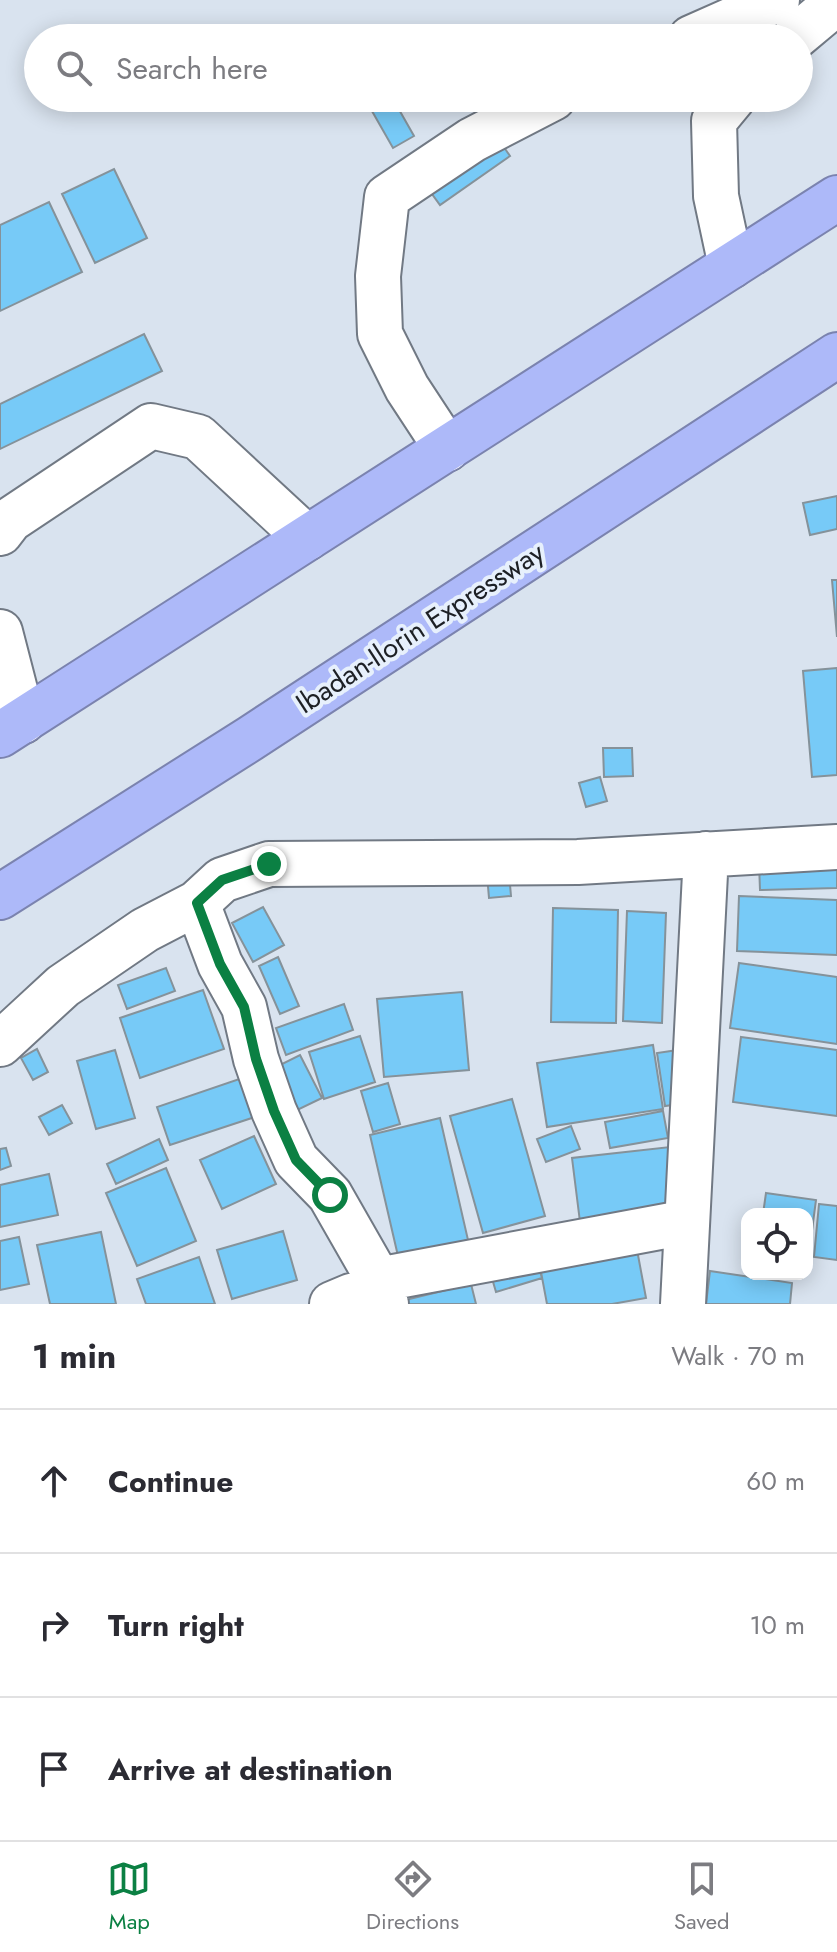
<!DOCTYPE html>
<html lang="en">
<head>
<meta charset="utf-8">
<style>
	:root { --surface:#fff; --page:#f2f2f3; --text:#2b2b33; --muted:#7c7c81; --line:#e1e1e2; --accent:#0b8043 }
	body { margin:0; font-family:Jost,sans-serif; background:var(--page); color:var(--text) }
	.controls { position:absolute; right:24px; bottom:24px; display:grid; overflow:hidden; border-radius:16px; box-shadow:0 4px 20px #0003 }
	.controls button { width:72px; height:72px; display:grid; place-items:center; padding:0; border:0; border-bottom:2px solid var(--line); background:var(--surface); color:var(--text); font:40px sans-serif }
	.stop { position:absolute; width:24px; height:24px; margin:-18px; border:6px solid #0b8043; border-radius:50%; background:#fff }
	.stop.end { background:#0b8043; border-color:#fff; box-shadow:0 2px 8px #0008 }
	.list { margin:0; padding:0; list-style:none }
	h2 { display:flex; justify-content:space-between; align-items:center; height:104px; margin:0; padding:0 32px; font-size:34px }
	h2 small { font-size:26px; font-weight:400; color:var(--muted) }
	.list li { display:grid; grid-template-columns:52px 1fr auto; gap:24px; align-items:center; box-sizing:border-box; height:144px; padding:0 32px; border-top:2px solid var(--line) }
	.list b { display:block; font-size:30px; white-space:nowrap }
	.list em { font-size:26px; font-style:normal; color:var(--muted) }
	.icon { flex:none; width:44px; height:44px; fill:none; stroke:currentColor; stroke-width:2; stroke-linecap:round; stroke-linejoin:round }
	.map { position:relative; flex:none; width:837px; height:1304px; overflow:hidden }
	.search { position:absolute; background:var(--surface); box-shadow:0 4px 20px #0003; left:24px; right:24px; top:24px; height:88px; display:flex; align-items:center; gap:20px; box-sizing:border-box; padding:0 28px; border-radius:44px; color:var(--muted); font-size:30px }
	.sheet { height:536px; background:var(--surface) }
	nav { display:flex; justify-content:space-around; align-items:center; box-sizing:border-box; height:112px; border-top:2px solid var(--line); background:var(--surface); font-size:22px; color:var(--muted) }
	nav a { display:grid; justify-items:center; gap:4px }
	nav .on { color:var(--accent) }
	.map>svg:first-child { display:block }
	.building { fill:#77caf7; stroke:#85929a; stroke-width:2 }
	.lines { fill:none; stroke-linecap:round; stroke-linejoin:round }
	.minor-casing { stroke:#717984; stroke-width:48 }
	.highway-casing { stroke:#7b83af; stroke-width:48 }
	.minor { stroke:#fff; stroke-width:44 }
	.highway { stroke:#adb9f9; stroke-width:44 }
	.route { stroke:#0b8043; stroke-width:10 }
	.labels { text-anchor:middle; dominant-baseline:central; stroke-width:8; stroke-linejoin:round; paint-order:stroke }
	.street-label { font-size:28px; fill:#1d2025; stroke:#e7f0fc }
</style>
</head>
<body>
<div class="map">
<svg width="837" height="1304" viewBox="0 0 837 1304">
	<rect width="100%" height="100%" fill="#d9e3ef"/>
	<path class="building" d="M 393,99 L 414,136 L 393,148 L 372,111 Z
		M 494,133 L 510,156 L 440,205 L 424,183 Z
		M 114,169 L 147,238 L 95,263 L 62,194 Z
		M 49,202 L 82,272 L 0,311 L 0,225 Z
		M 144,334 L 162,371 L 0,449 L 0,404 Z
		M 837,496 L 837,529 L 810,535 L 803,503 Z
		M 832,580 L 837,580 L 837,637 Z
		M 837,668 L 837,775 L 812,777 L 803,671 Z
		M 603,748 L 632,748 L 633,776 L 604,777 Z
		M 600,777 L 607,801 L 586,807 L 579,783 Z
		M 837,861 L 837,888 L 760,890 L 759,863 Z
		M 509,873 L 511,896 L 489,898 L 487,875 Z
		M 739,896 L 837,900 L 837,955 L 737,951 Z
		M 263,907 L 284,945 L 253,962 L 232,923 Z
		M 553,908 L 618,910 L 616,1023 L 551,1022 Z
		M 627,911 L 666,913 L 662,1023 L 623,1021 Z
		M 278,957 L 299,1006 L 280,1014 L 259,966 Z
		M 739,963 L 837,977 L 837,1044 L 730,1028 Z
		M 166,968 L 175,991 L 127,1009 L 118,985 Z
		M 203,990 L 224,1049 L 140,1078 L 120,1018 Z
		M 462,992 L 469,1070 L 384,1077 L 377,999 Z
		M 344,1004 L 353,1030 L 286,1055 L 276,1028 Z
		M 360,1036 L 375,1082 L 324,1099 L 309,1052 Z
		M 741,1037 L 837,1050 L 837,1116 L 733,1102 Z
		M 653,1045 L 663,1109 L 547,1127 L 537,1063 Z
		M 37,1049 L 48,1072 L 33,1080 L 21,1058 Z
		M 115,1050 L 135,1118 L 96,1129 L 77,1061 Z
		M 678,1050 L 686,1103 L 665,1106 L 657,1053 Z
		M 300,1055 L 322,1098 L 289,1114 L 268,1071 Z
		M 254,1074 L 267,1113 L 170,1145 L 157,1107 Z
		M 388,1083 L 400,1124 L 373,1132 L 361,1091 Z
		M 512,1099 L 545,1216 L 483,1233 L 450,1116 Z
		M 62,1105 L 72,1123 L 49,1135 L 39,1117 Z
		M 663,1111 L 668,1138 L 610,1148 L 605,1122 Z
		M 440,1118 L 468,1240 L 398,1256 L 370,1135 Z
		M 571,1126 L 580,1149 L 546,1162 L 537,1139 Z
		M 254,1136 L 276,1184 L 222,1209 L 200,1160 Z
		M 159,1139 L 168,1160 L 116,1184 L 107,1164 Z
		M 670,1147 L 677,1210 L 580,1222 L 572,1158 Z
		M 6,1148 L 11,1166 L 0,1170 L 0,1149 Z
		M 166,1168 L 196,1241 L 137,1266 L 106,1193 Z
		M 49,1174 L 58,1215 L 0,1227 L 0,1185 Z
		M 766,1193 L 816,1200 L 809,1253 L 807,1253 L 807,1214 L 763,1214 Z
		M 819,1204 L 837,1206 L 837,1260 L 814,1257 Z
		M 283,1231 L 297,1280 L 232,1299 L 217,1250 Z
		M 101,1232 L 116,1304 L 50,1304 L 37,1245 Z
		M 19,1237 L 29,1284 L 0,1290 L 0,1241 Z
		M 635,1239 L 646,1298 L 612,1304 L 547,1304 L 538,1256 Z
		M 535,1255 L 542,1278 L 496,1292 L 489,1268 Z
		M 199,1257 L 215,1304 L 146,1304 L 137,1279 Z
		M 710,1271 L 792,1283 L 790,1304 L 706,1304 Z
		M 471,1284 L 476,1304 L 398,1304 L 397,1302 Z"/>
	<g class="lines">
		<g class="minor-casing">
			<path id="minor" d="M 691,38 L 777,0
				M 794,38 L 837,2
				M 731,266 L 716,196 L 714,121 L 733,98
				M 447,449 L 407,388 L 380,334 L 378,276 L 387,197 L 472,140 L 553,98
				M 0,533 L 10,520 L 151,426 L 198,437 L 307,538
				M 0,632 L 23,721
				M 197,903 L 220,964 L 244,1007 L 256,1059 L 274,1111 L 296,1160 L 330,1195 L 382,1286 L 382,1291 L 386,1304
				M 0,1044 L 63,986 L 145,930 L 197,903 L 222,880 L 269,864 L 578,862 L 837,847
				M 332,1304 L 351,1296 L 382,1288 L 393,1277 L 687,1222
				M 683,1304 L 706,854"/>
		</g>
		<g class="highway-casing">
			<path id="highway" d="M 0,735 L 837,198
				M 0,897 L 251,738 L 837,355"/>
		</g>
		<use href="#minor" class="minor"/>
		<use href="#highway" class="highway"/>
	</g>
	<g class="lines">
		<path class="route" d="M 269,864 L 222,880 L 197,903 L 220,964 L 244,1007 L 256,1059 L 274,1111 L 296,1160 L 330,1195"/>
	</g>
	<g class="labels">
		<g class="street-label">
			<text transform="translate(420 628) rotate(-33)">Ibadan-Ilorin Expressway</text>
		</g>
	</g>
</svg>
<div class="controls">
<button><svg class="icon" aria-label="locate" viewBox="0 0 24 24"><circle cx="12" cy="12" r="6"/><path d="M12 2v4M12 18v4M2 12h4M18 12h4"/></svg></button>
</div>
<div class="stop" style="left:330px;top:1195px"></div>
<div class="stop end" style="left:269px;top:864px"></div>
<div class="search"><svg class="icon" aria-label="search" viewBox="0 0 24 24"><circle cx="10" cy="10" r="6"/><path d="M15 15l6 6"/></svg>Search here</div>
</div>
<section class="sheet">
<h2>1 min<small>Walk · 70 m</small></h2>
<ul class="list">
<li><svg class="icon" aria-label="ahead" viewBox="0 0 24 24"><path d="M12 20V5M6 11l6-6 6 6"/></svg><div><b>Continue</b></div><em>60 m</em></li>
<li><svg class="icon" aria-label="right" viewBox="0 0 24 24"><path d="M7 20v-9h11M14 6l5 5-5 5"/></svg><div><b>Turn right</b></div><em>10 m</em></li>
<li><svg class="icon" aria-label="arrive" viewBox="0 0 24 24"><path d="M6 21V4h12l-3 4 3 4H6"/></svg><div><b>Arrive at destination</b></div></li>
</ul>
</section>
<nav>
<a class="on"><svg class="icon" aria-label="map" viewBox="0 0 24 24"><path d="M3 6l6-2 6 2 6-2v14l-6 2-6-2-6 2zM9 4v14M15 6v14"/></svg>Map</a>
<a><svg class="icon" aria-label="directions" viewBox="0 0 24 24"><path d="M12 3l9 9-9 9-9-9zM9 14v-3h6M13 9l2 2-2 2"/></svg>Directions</a>
<a><svg class="icon" aria-label="saved" viewBox="0 0 24 24"><path d="M7 4h10v16l-5-4-5 4z"/></svg>Saved</a>
</nav>
</body>
</html>
